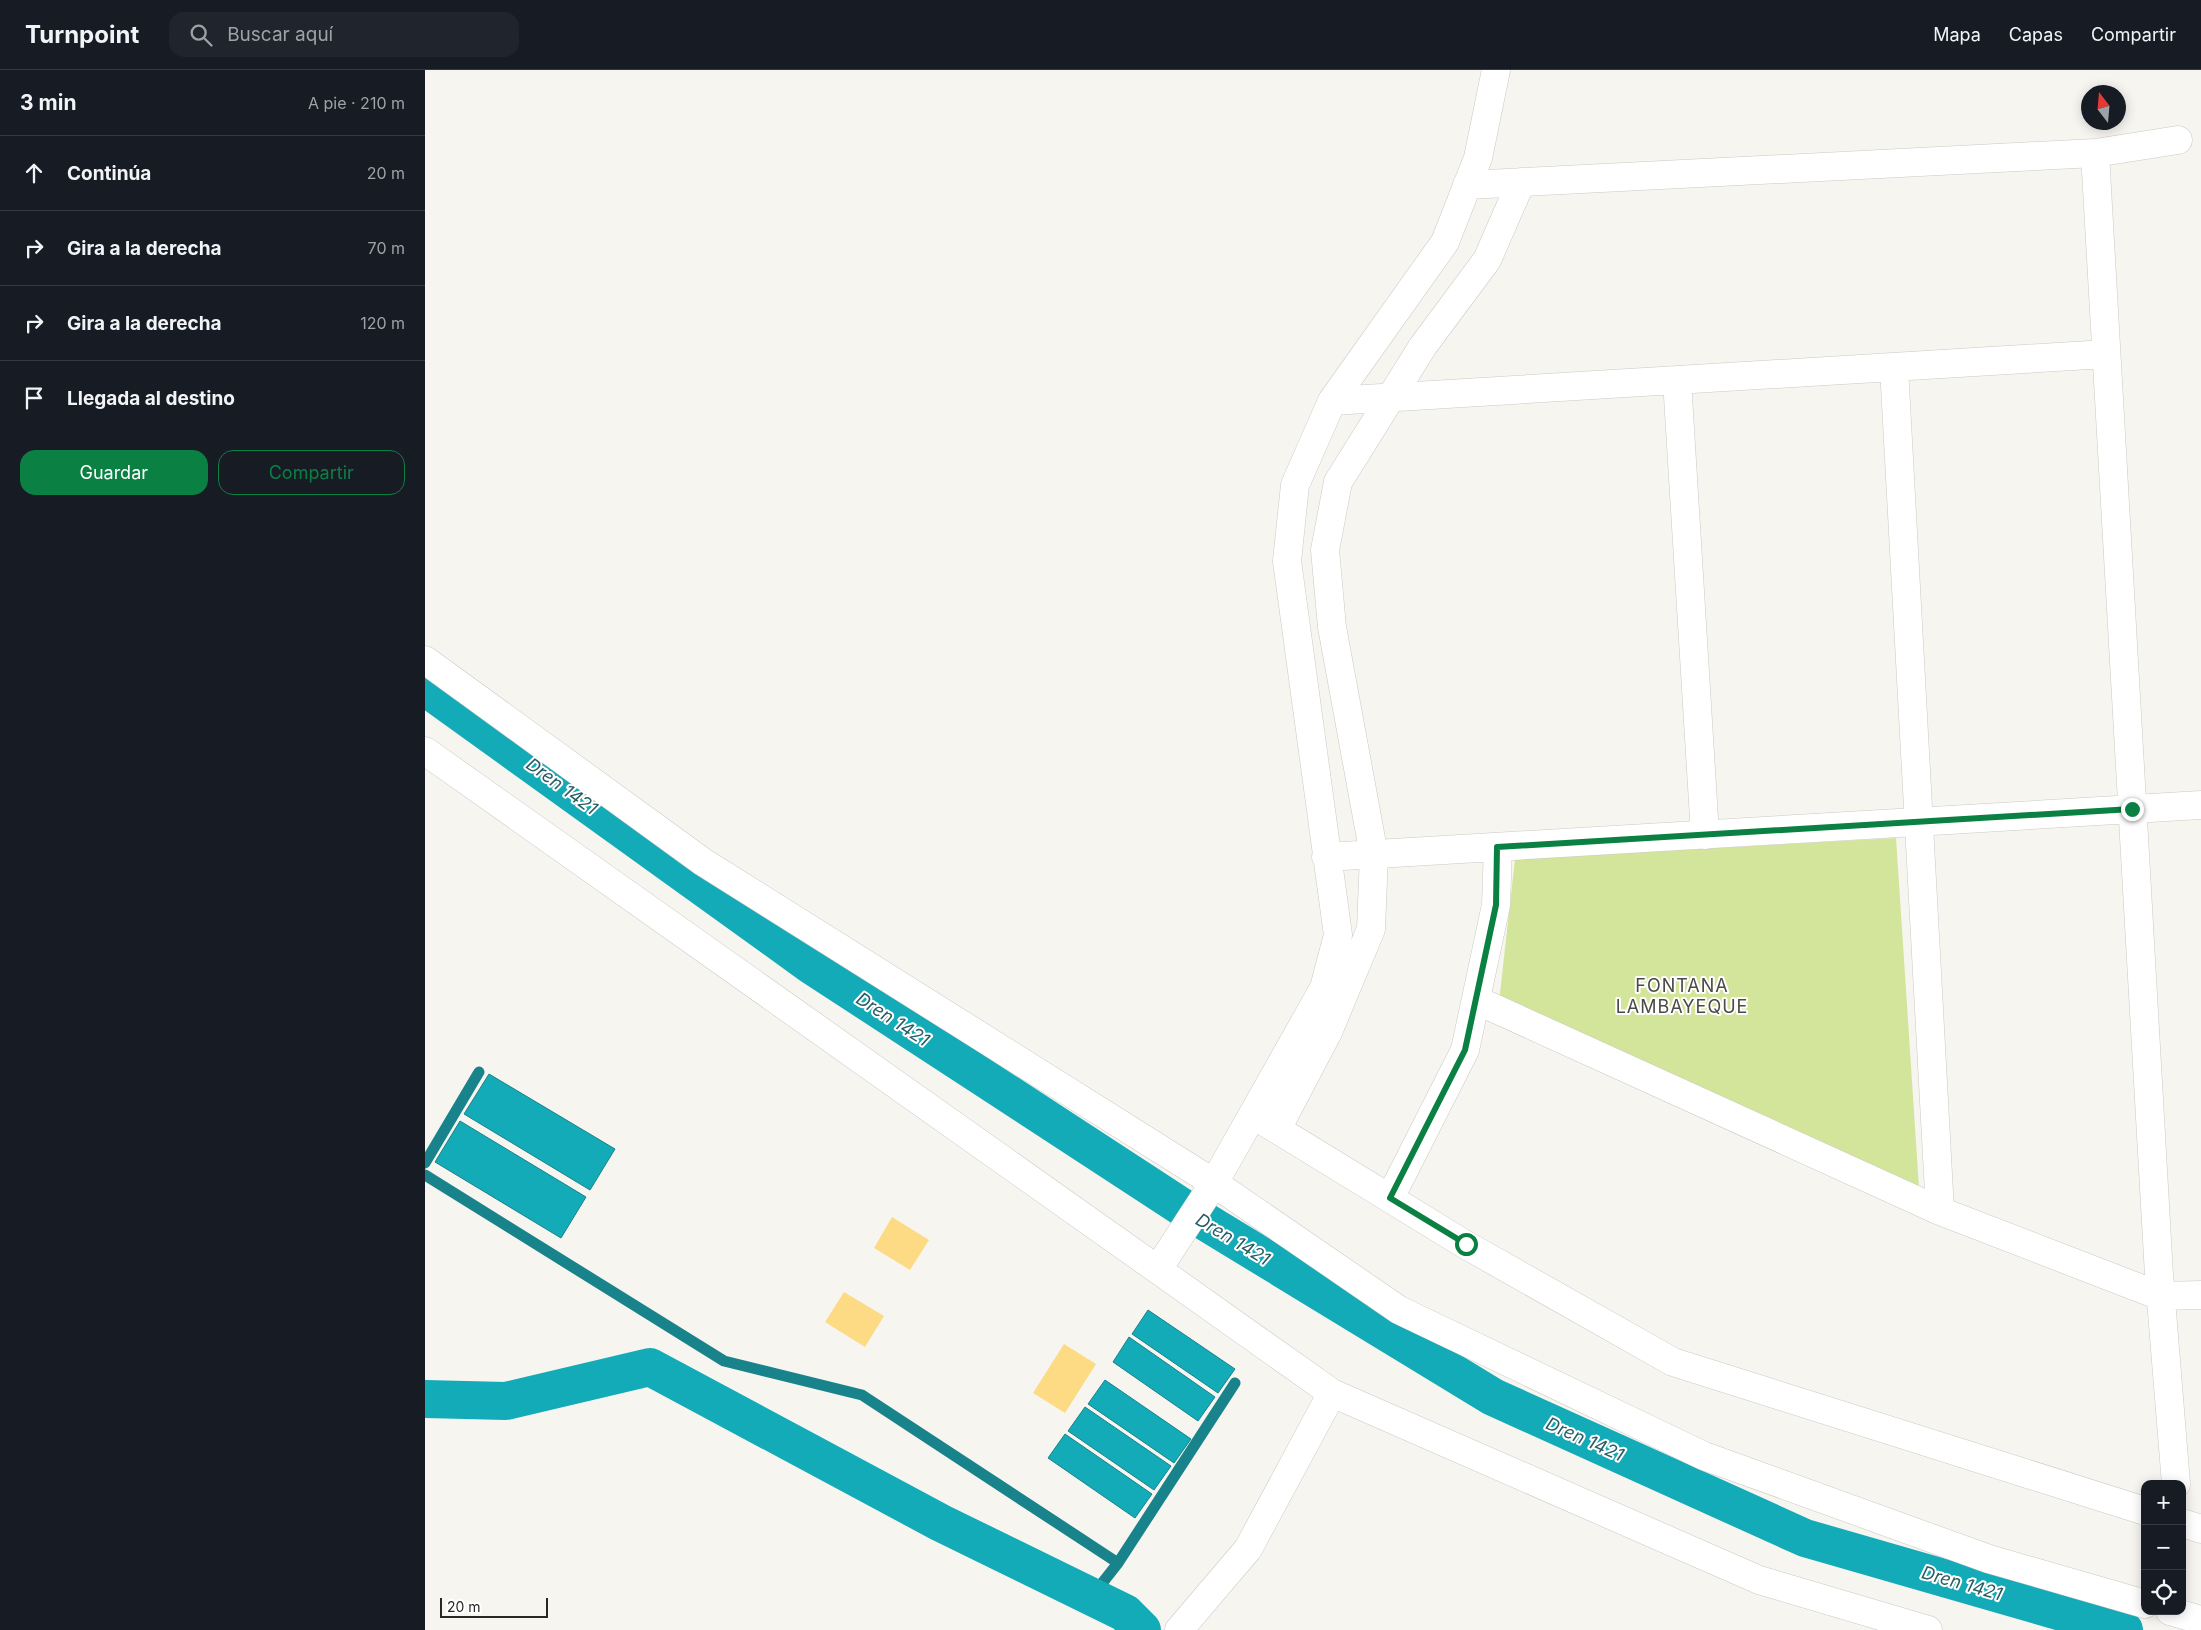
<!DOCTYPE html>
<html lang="es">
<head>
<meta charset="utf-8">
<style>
	:root { --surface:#171b24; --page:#20242c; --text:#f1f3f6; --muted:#9ea1a6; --line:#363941; --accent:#0b8043 }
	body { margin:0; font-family:Inter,sans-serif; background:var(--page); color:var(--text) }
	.controls { position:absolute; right:15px; bottom:15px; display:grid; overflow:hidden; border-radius:10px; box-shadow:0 2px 12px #0003 }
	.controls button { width:45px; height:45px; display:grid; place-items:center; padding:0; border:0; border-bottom:1px solid var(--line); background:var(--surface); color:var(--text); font:25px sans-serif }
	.compass { position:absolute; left:1656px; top:15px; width:45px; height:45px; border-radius:50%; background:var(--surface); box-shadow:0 2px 12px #0003; rotate:344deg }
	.scale { position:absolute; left:15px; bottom:12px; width:108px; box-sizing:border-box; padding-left:5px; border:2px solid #272725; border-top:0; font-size:14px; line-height:18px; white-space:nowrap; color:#272725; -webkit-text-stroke:4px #fff; paint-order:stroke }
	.stop { position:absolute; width:15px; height:15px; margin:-11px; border:4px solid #0b8043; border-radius:50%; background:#fff }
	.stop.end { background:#0b8043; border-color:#fff; box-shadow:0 1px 5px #0008 }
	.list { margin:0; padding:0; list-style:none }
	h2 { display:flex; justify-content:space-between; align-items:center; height:65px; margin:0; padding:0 20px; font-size:21px }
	h2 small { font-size:16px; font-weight:400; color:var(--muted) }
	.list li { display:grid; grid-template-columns:32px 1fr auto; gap:15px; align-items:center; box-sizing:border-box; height:75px; padding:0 20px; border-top:1px solid var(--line) }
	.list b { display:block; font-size:19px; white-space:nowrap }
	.list em { font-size:16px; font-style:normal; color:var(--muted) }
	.actions { display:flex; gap:10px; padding:15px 20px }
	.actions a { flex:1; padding:11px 0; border:1px solid var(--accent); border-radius:15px; text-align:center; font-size:18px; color:var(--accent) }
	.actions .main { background:var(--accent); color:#fff }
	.icon { flex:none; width:28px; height:28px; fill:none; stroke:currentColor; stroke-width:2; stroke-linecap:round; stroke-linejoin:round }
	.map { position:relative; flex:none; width:1776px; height:1560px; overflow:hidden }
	header { display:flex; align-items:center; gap:30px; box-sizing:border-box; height:70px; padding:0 25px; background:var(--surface); border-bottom:1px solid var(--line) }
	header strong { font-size:24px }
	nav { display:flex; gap:28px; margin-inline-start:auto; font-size:18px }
	.search { width:350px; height:45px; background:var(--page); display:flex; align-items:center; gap:12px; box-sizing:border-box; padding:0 18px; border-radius:15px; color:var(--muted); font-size:19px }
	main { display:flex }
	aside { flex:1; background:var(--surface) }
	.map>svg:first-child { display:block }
	.green { fill:#d3e49b }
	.water { fill:#12abb7; stroke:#18838b }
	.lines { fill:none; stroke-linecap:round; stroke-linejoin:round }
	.stream { stroke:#18838b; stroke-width:11 }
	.canal { stroke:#12abb7; stroke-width:38 }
	.building { fill:#fddb84 }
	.minor-casing { stroke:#cbc9c4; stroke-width:29 }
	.tertiary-casing { stroke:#cbc9c4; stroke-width:29 }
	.minor { stroke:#fff; stroke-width:28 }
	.tertiary { stroke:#fff; stroke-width:28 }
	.route { stroke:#0b8043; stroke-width:6 }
	.labels { text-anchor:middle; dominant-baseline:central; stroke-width:4; stroke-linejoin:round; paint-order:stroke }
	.water-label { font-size:18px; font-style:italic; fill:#275d63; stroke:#fff }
	.neighbourhood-label { font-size:18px; letter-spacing:1px; fill:#4c4a46; stroke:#fff }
</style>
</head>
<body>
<header>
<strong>Turnpoint</strong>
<div class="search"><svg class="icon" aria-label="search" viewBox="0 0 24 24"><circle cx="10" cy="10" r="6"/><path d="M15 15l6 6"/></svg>Buscar aquí</div>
<nav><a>Mapa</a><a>Capas</a><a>Compartir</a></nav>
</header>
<main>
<aside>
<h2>3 min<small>A pie · 210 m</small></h2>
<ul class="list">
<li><svg class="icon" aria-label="ahead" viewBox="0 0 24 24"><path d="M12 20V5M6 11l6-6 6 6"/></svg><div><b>Continúa</b></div><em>20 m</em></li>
<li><svg class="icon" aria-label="right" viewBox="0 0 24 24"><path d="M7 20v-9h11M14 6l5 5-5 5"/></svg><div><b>Gira a la derecha</b></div><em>70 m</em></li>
<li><svg class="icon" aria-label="right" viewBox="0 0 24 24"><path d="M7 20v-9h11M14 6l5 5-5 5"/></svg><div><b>Gira a la derecha</b></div><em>120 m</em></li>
<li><svg class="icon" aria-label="arrive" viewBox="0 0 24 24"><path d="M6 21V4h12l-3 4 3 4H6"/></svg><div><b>Llegada al destino</b></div></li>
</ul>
<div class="actions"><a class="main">Guardar</a><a>Compartir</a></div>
</aside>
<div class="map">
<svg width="1776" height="1560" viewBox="0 0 1776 1560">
	<rect width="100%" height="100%" fill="#f7f5f0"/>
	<path class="green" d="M 1471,768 L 1494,1118 L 1074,932 L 1090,789 Z"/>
	<path class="water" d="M 64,1004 L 190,1079 L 165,1120 L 39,1044 Z
		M 35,1051 L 161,1127 L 136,1168 L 10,1092 Z
		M 723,1240 L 810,1299 L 793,1323 L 707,1264 Z
		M 704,1267 L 790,1327 L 773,1351 L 688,1292 Z
		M 680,1310 L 766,1369 L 749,1393 L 663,1334 Z
		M 660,1337 L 746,1396 L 729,1420 L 643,1361 Z
		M 640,1364 L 727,1424 L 710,1448 L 623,1388 Z"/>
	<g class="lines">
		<path class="stream" d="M 0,1093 L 54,1002
			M 0,1105 L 299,1291 L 437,1325 L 693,1493
			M 667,1526 L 693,1493 L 810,1313"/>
		<path class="canal" d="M 0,617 L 386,895 L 766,1143 L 1068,1327 L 1380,1468 L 1699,1560
			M 0,1329 L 81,1331 L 225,1297 L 516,1453 L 700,1543 L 717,1560"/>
	</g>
	<path class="building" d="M 467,1147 L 504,1170 L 485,1200 L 449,1178 Z
		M 419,1222 L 459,1246 L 440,1277 L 400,1252 Z
		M 639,1274 L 671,1294 L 640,1343 L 608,1323 Z"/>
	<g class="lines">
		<g class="minor-casing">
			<path id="minor" d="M 1670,83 L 1734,1205 L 1751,1414
				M 1042,115 L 1670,83 L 1753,70
				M 1469,297 L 1515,1141
				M 1252,310 L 1280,765
				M 907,331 L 1681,284
				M 0,590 L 278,792 L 789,1113 L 974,1240 L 1279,1386 L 1564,1489 L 1720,1534
				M 901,787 L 1776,735
				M 1051,930 L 1515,1141 L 1735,1226 L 1776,1225
				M 835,1049 L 1041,1175 L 1248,1292 L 1720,1441
				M 852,1059 L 903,962 L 946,859 L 949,785 L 907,557 L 900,480 L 913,412 L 998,276 L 1062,190 L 1096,112
				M 965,1128 L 1040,980 L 1071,835 L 1073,777
				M 733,1199 L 789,1113 L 899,918 L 913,865 L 862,491 L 870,415 L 907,331 L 1020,172 L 1053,88 L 1071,0
				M 1757,1453 L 1776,1459
				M 1745,1541 L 1776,1550"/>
		</g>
		<g class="tertiary-casing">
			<path id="tertiary" d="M 0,681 L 907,1323 L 1334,1510 L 1503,1560
				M 754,1560 L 823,1479 L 907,1323"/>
		</g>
		<use href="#minor" class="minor"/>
		<use href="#tertiary" class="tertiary"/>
	</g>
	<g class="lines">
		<path class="route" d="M 1041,1174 L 965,1128 L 1040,980 L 1071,835 L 1072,777 L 1707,739"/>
	</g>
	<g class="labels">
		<g class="water-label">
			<text transform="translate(137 716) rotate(36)">Dren 1421</text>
			<text transform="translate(468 949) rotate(33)">Dren 1421</text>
			<text transform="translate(808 1169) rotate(31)">Dren 1421</text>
			<text transform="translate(1160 1369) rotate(24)">Dren 1421</text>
			<text transform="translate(1537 1513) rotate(16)">Dren 1421</text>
		</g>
		<g class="neighbourhood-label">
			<text x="1257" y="915">FONTANA<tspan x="1257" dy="21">LAMBAYEQUE</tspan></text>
		</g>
	</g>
</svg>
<div class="controls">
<button>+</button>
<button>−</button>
<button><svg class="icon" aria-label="locate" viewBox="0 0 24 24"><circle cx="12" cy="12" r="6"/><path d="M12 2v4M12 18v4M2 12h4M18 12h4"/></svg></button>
</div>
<svg class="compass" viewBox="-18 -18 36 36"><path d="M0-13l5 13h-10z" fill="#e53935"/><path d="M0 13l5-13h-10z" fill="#9ea1a6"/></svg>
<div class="scale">20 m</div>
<div class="stop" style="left:1041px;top:1174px"></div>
<div class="stop end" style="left:1707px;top:739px"></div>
</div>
</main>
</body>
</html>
